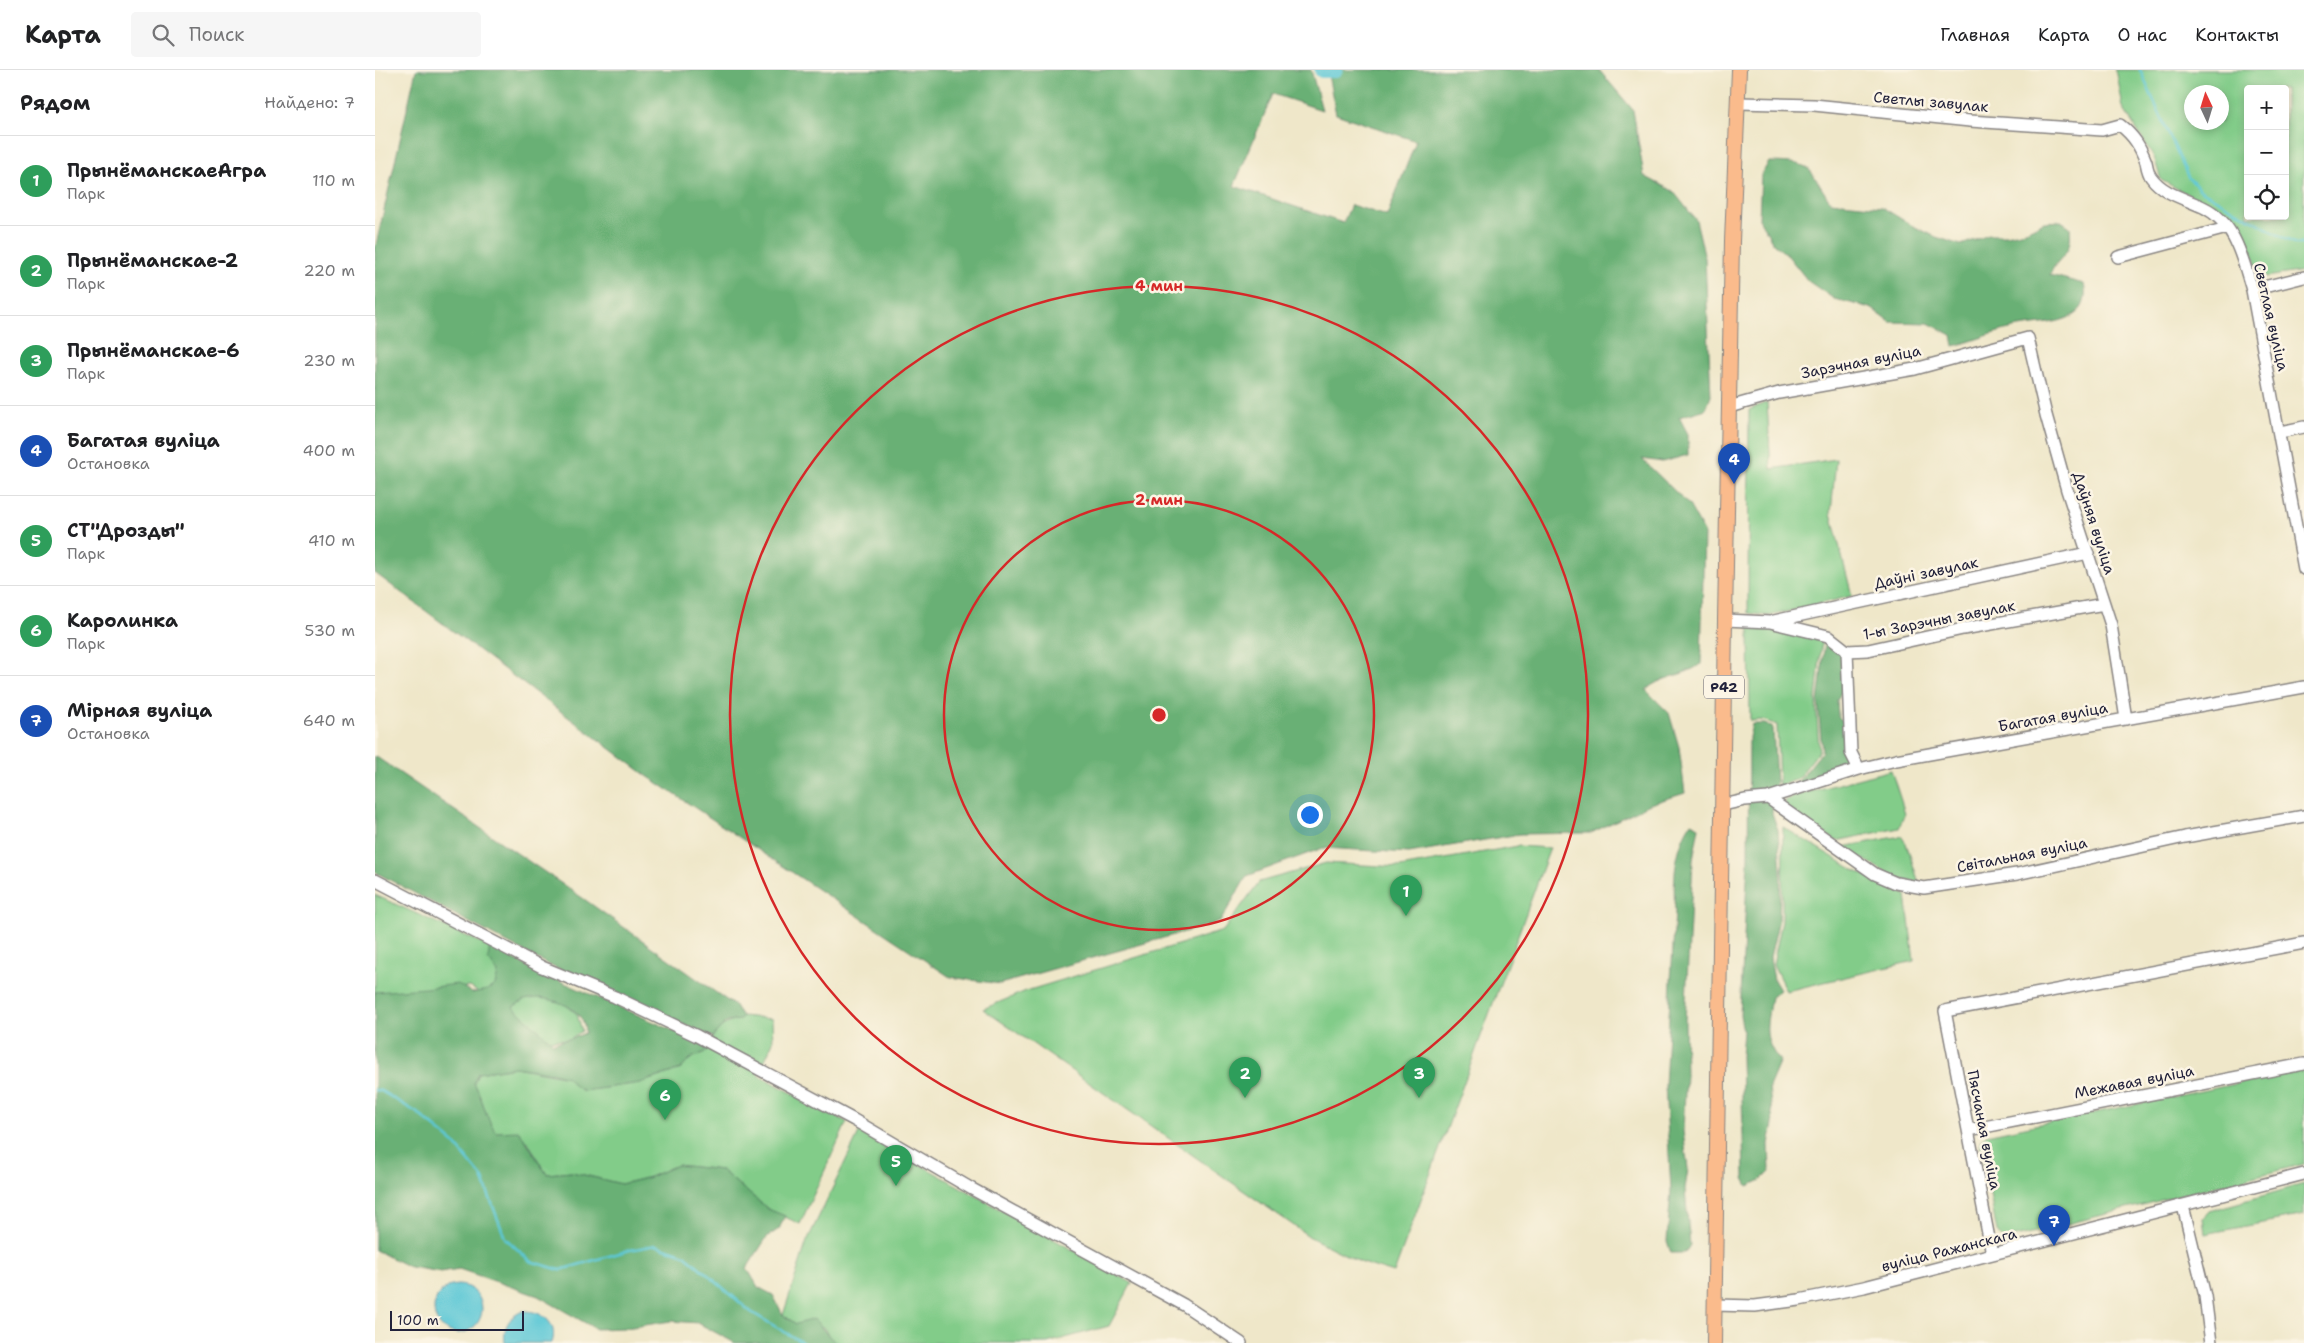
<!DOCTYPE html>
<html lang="ru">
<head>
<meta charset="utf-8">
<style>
	:root { --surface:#fff; --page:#f6f6f6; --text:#202124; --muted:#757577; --line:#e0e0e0; --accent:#2563eb }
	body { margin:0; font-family:"Shantell Sans",sans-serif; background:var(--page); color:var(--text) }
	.controls { position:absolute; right:15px; top:15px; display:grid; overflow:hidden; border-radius:5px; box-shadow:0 2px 8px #0003 }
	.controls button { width:45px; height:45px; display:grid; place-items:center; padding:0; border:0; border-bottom:1px solid var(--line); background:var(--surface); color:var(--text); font:25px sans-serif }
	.compass { position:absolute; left:1809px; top:15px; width:45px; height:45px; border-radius:50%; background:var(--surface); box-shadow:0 2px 8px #0003; rotate:356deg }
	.scale { position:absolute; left:15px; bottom:12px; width:134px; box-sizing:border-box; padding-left:5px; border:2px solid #22223b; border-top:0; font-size:14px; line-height:18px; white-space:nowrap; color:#22223b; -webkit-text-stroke:4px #fcf5e5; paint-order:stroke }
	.you { position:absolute; left:934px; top:744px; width:18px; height:18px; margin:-12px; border:4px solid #fff; border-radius:50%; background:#1a73e8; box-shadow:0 0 0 8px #1a73e833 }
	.badge { display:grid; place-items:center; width:32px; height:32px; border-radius:50%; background:var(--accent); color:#fff; font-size:16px; font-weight:700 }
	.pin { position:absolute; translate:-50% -41px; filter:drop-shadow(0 1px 2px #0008) }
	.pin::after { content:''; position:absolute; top:26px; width:18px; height:15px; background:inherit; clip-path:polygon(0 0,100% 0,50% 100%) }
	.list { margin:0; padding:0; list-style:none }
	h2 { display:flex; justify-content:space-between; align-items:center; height:65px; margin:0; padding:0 20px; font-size:21px }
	h2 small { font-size:16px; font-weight:400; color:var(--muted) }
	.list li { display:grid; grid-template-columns:32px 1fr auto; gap:15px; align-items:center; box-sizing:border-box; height:90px; padding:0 20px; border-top:1px solid var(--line) }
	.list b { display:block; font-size:19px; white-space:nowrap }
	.list p { margin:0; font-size:16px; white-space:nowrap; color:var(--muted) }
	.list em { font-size:16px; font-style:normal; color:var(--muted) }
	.icon { flex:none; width:28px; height:28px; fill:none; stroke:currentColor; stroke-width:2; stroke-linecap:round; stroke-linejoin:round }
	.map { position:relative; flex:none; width:1929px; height:1273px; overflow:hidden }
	header { display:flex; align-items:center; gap:30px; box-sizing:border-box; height:70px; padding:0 25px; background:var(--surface); border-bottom:1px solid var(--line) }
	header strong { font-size:24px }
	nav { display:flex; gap:28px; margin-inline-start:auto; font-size:18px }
	.search { width:350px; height:45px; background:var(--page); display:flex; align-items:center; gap:12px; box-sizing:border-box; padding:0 18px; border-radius:5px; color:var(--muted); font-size:19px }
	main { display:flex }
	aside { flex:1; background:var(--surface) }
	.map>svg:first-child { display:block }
	.green { fill:#82cc89; stroke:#527762; fill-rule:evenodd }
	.forest { fill:#69b075; stroke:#466958; fill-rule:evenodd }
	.water { fill:#5dc8d6; stroke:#407588 }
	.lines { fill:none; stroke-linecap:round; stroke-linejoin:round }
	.stream { stroke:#5dc8d6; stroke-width:2.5 }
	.river { stroke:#5dc8d6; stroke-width:16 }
	.minor-casing { stroke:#888482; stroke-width:14 }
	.major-casing { stroke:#888482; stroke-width:16 }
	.minor { stroke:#fff; stroke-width:11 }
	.major { stroke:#fabb8c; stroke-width:14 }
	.ring { fill:none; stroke:#d62828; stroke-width:2.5 }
	.labels { text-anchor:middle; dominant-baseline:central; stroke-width:5; stroke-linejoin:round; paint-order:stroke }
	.shield { fill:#fcf5e5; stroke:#63616e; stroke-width:1 }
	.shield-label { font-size:14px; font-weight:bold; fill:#22223b }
	.street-label { font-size:15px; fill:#22223b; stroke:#fcf5e5 }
	.centre { fill:#d62828; stroke:#fcf5e5; stroke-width:2.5 }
	.ring-label { font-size:15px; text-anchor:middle; font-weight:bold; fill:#d62828; stroke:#fcf5e5; stroke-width:5; stroke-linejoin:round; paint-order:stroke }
</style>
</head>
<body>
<header>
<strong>Карта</strong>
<div class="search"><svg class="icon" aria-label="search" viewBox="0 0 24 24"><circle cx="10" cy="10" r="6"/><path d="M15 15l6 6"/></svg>Поиск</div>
<nav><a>Главная</a><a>Карта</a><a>О нас</a><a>Контакты</a></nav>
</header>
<main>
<aside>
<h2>Рядом<small>Найдено: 7</small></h2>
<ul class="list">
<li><span class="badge" style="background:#2e9e5b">1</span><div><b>ПрынёманскаеАгра</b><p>Парк</p></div><em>110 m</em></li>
<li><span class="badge" style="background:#2e9e5b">2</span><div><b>Прынёманскае-2</b><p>Парк</p></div><em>220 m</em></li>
<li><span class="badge" style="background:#2e9e5b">3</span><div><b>Прынёманскае-6</b><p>Парк</p></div><em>230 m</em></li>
<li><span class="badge" style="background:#1a4fb4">4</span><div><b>Багатая вуліца</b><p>Остановка</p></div><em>400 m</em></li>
<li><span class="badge" style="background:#2e9e5b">5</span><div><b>СТ&quot;Дрозды&quot;</b><p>Парк</p></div><em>410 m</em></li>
<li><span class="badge" style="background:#2e9e5b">6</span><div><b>Каролинка</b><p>Парк</p></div><em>530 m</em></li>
<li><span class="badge" style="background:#1a4fb4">7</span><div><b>Мірная вуліца</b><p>Остановка</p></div><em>640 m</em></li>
</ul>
</aside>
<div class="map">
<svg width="1929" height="1273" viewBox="0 0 1929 1273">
	<rect width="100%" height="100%" fill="#fcf5e5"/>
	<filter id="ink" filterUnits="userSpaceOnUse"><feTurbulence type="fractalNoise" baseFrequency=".02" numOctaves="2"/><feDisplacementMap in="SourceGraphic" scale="10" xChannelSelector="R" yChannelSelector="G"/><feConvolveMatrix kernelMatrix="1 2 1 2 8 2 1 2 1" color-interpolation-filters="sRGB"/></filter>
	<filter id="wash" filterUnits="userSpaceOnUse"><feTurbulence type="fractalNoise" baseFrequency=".0096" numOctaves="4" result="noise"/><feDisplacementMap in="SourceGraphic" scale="20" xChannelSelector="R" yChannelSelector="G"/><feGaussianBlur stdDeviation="1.12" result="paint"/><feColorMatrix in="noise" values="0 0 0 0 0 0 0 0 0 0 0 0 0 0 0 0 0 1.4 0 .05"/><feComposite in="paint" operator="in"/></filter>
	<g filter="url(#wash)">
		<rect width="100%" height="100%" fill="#efe7c9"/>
		<path class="green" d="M 1739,0 L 1929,0 L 1929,201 L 1891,207 L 1882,199 L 1876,177 L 1856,147 L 1786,110 L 1779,87 L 1748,38 L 1742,4 ZM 1873,19 L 1910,19 L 1910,146 L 1873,146 ZM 1816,22 L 1846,22 L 1846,52 L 1816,52 Z
			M 1392,332 L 1396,399 L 1461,389 L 1456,443 L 1477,526 L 1394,546 L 1373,543 L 1374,340 Z
			M 1374,556 L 1394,557 L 1447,568 L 1441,629 L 1444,681 L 1423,708 L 1404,717 L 1402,655 L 1388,650 L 1375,651 Z
			M 1516,700 L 1530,743 L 1524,758 L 1461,771 L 1411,737 L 1410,731 L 1422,725 Z
			M 1408,757 L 1481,801 L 1531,825 L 1539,891 L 1411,921 L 1398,894 L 1407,851 Z
			M 1526,766 L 1531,773 L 1544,813 L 1520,808 L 1468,777 Z
			M 1143,776 L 1175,778 L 1019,1203 L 987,1193 L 935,1167 L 608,939 L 651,921 L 848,861 L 884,812 L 951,793 L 1025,797 Z
			M 0,825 L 127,882 L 202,944 L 207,961 L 195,969 L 175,970 L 95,917 L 0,925 Z
			M 367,946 L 397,949 L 398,972 L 383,1005 L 472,1052 L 425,1154 L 393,1139 L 346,1100 L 302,1095 L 275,1107 L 246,1114 L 197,1102 L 171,1104 L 153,1072 L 121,1063 C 109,1045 109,1031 99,1013 L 103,1003 L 140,997 L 193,1007 L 200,1016 L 208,1021 L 265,1013 L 306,999 L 315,989 L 332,981 C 338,963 345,953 364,950 Z
			M 1929,1000 L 1929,1094 L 1629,1170 L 1622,1162 L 1605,1071 L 1611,1065 Z
			M 485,1061 L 757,1213 L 734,1256 L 672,1273 L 463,1273 L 456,1269 L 448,1257 L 421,1254 L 408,1245 L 432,1171 Z
			M 1929,1114 L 1929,1145 L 1830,1164 L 1828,1148 L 1834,1141 Z"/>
		<path class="forest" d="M 41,0 L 936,0 L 947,40 L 898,24 L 859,116 L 968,153 L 976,135 L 1012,146 L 1041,71 L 961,44 L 952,0 L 1224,0 L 1258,40 L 1269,106 L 1298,121 L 1321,150 L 1330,188 L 1336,326 L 1331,339 L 1304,347 L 1313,364 L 1313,385 L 1287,392 L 1267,389 L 1314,435 L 1329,462 L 1326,594 C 1308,607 1285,606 1271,620 L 1294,643 L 1304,677 L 1310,723 L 1275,734 L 1216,763 L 1145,764 L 1034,783 L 948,778 L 872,806 L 845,852 L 625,914 L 575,907 L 272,706 L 0,503 L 0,179 Z
			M 1394,92 C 1443,93 1430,97 1456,132 L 1507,137 L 1536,155 L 1561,167 L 1586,175 L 1614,165 L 1630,165 L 1651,161 L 1669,152 L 1686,151 L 1695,157 C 1698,188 1683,184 1675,205 L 1709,214 C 1719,257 1665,252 1639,258 C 1619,262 1599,271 1579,276 L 1577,265 L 1553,253 L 1515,252 L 1496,238 L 1459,229 L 1433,211 L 1414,187 L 1398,173 L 1384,149 L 1386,105 Z
			M 1450,572 L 1468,584 L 1468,619 L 1462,630 L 1463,646 L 1470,654 L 1472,699 L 1420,715 L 1447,682 L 1443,632 Z
			M 1377,654 L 1390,654 L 1398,658 L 1401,712 L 1397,743 L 1403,760 L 1406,801 L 1404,849 L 1395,887 L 1399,910 L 1405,920 L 1396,927 C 1392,954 1386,968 1405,991 L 1394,1017 L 1398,1054 L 1394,1074 L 1395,1101 L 1386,1110 L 1373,1116 L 1369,1108 L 1366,986 L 1368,961 L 1365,945 L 1373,789 L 1374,667 Z
			M 0,686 L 209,829 L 360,936 L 367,946 L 365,950 L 351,952 L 337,967 L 176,896 L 0,802 Z
			M 1316,753 L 1324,757 L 1318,790 L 1310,952 L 1311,1004 L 1308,1061 L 1313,1099 L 1310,1119 L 1315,1175 L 1310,1183 L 1296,1183 L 1292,1171 L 1296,1120 L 1290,1015 L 1300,841 C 1298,810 1299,780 1316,753 Z
			M 115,874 L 153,897 L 329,974 L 332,981 L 315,989 L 306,999 L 265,1013 L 208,1021 L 200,1016 L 192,1007 L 178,1003 L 140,997 L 103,1003 L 99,1013 C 109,1031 109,1045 121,1062 L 143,1061 C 155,1074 161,1090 172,1104 L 197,1102 L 246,1114 L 275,1107 L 302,1095 L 346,1100 L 393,1139 L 410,1146 L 404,1159 L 392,1167 L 372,1198 L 383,1217 L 398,1225 L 408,1245 L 421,1254 L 439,1249 C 447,1257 453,1268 463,1273 L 360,1273 L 323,1253 L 296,1251 L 251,1258 L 221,1259 L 163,1226 L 84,1199 L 66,1202 L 35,1197 L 0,1180 L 0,922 L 51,918 L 83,914 L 97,923 L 112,920 L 120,915 L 123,903 L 113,889 ZM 163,928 C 184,930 210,939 210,963 L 198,968 L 178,973 L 138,937 L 149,930 Z"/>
		<path class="water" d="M59 1239a24 24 0 1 1 48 0a24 24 0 1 1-48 0Z
			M 148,1241 C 166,1240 184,1253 177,1273 L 130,1273 C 128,1258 133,1247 148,1241 Z"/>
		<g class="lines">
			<path class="stream" d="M 1765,0 L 1813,107 L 1825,120 L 1909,168 L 1921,174 L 1929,174
				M 0,1020 L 6,1021 L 41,1042 L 79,1073 L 107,1107 L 130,1168 L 155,1191 L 185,1200 L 255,1180 L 281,1175 L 310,1185 L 376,1242 L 428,1273"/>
			<path class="river" d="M 947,0 L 960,0"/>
		</g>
	</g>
	<g filter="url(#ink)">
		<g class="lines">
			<g class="minor-casing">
				<path id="minor" d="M 1364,33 L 1439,35 L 1595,51 L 1727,60 L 1745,55 C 1759,66 1765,76 1771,92 C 1772,97 1773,103 1776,107 C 1788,124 1811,129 1828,137 C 1860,152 1868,190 1877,220 L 1929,499
					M 1743,187 L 1852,158
					M 1877,220 L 1929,207
					M 1354,337 L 1404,323 L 1540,299 L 1653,268 L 1671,345 L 1692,420 L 1736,555 L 1751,649
					M 1905,362 L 1929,357
					M 1350,550 L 1395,552 L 1453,566 L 1472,581 L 1493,580 L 1588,559 L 1729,534
					M 1399,551 L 1713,483
					M 1472,581 L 1476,683 L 1484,699
					M 1393,728 L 1500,804 L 1521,813 L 1549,818 L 1642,804 L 1810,767 L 1929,746
					M 1348,735 L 1370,730 L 1393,728 L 1484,699 L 1521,690 L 1929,617
					M 0,810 L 167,897 L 240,927 L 322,966 L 479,1050 L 597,1119 L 809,1235 L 866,1273
					M 1594,1060 L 1929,994
					M 1808,1136 L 1830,1226 L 1836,1273
					M 1617,1184 L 1570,941 L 1929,873
					M 1339,1235 L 1380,1236 L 1424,1230 L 1489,1217 L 1929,1104"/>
			</g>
			<g class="major-casing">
				<path id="major" d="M 1339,1273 L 1350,550 L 1357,171 L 1364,0"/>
			</g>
			<use href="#minor" class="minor"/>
			<use href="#major" class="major"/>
		</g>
	</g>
	<g class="ring">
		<circle cx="784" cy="645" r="215"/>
		<circle cx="784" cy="645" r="429"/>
	</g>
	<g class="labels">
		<rect class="shield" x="1329" y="605.5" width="40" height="23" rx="4"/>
		<g class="shield-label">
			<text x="1349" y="617">Р42</text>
		</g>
		<g class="street-label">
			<text transform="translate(1556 32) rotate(5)">Светлы завулак</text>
			<text transform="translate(1896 247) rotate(77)">Светлая вуліца</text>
			<text transform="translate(1486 292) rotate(-11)">Зарэчная вуліца</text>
			<text transform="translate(1719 453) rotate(72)">Даўняя вуліца</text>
			<text transform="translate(1551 503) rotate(-12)">Даўні завулак</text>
			<text transform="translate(1564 550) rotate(-11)">1-ы Зарэчны завулак</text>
			<text transform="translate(1678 647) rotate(-10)">Багатая вуліца</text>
			<text transform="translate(1647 785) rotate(-11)">Світальная вуліца</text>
			<text transform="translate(1759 1012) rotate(-11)">Межавая вуліца</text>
			<text transform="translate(1609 1060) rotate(79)">Пясчаная вуліца</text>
			<text transform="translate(1574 1180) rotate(-14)">вуліца Ражанскага</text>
		</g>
	</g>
	<circle cx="784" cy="645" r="8" class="centre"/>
	<g class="ring-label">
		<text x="784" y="221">4 мин</text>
		<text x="784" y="435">2 мин</text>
	</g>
</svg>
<div class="controls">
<button>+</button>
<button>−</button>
<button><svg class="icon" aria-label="locate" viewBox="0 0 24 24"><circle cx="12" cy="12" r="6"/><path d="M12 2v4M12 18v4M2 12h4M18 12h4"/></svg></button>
</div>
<svg class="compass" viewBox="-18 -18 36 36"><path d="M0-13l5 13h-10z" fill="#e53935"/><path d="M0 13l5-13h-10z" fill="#757577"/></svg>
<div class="scale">100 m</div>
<div class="you"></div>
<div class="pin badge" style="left:1031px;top:846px;background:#2e9e5b">1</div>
<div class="pin badge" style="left:870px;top:1028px;background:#2e9e5b">2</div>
<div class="pin badge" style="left:1044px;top:1028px;background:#2e9e5b">3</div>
<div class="pin badge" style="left:1359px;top:414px;background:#1a4fb4">4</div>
<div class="pin badge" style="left:521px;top:1116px;background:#2e9e5b">5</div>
<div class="pin badge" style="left:290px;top:1050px;background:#2e9e5b">6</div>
<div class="pin badge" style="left:1679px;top:1176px;background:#1a4fb4">7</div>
</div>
</main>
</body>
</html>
